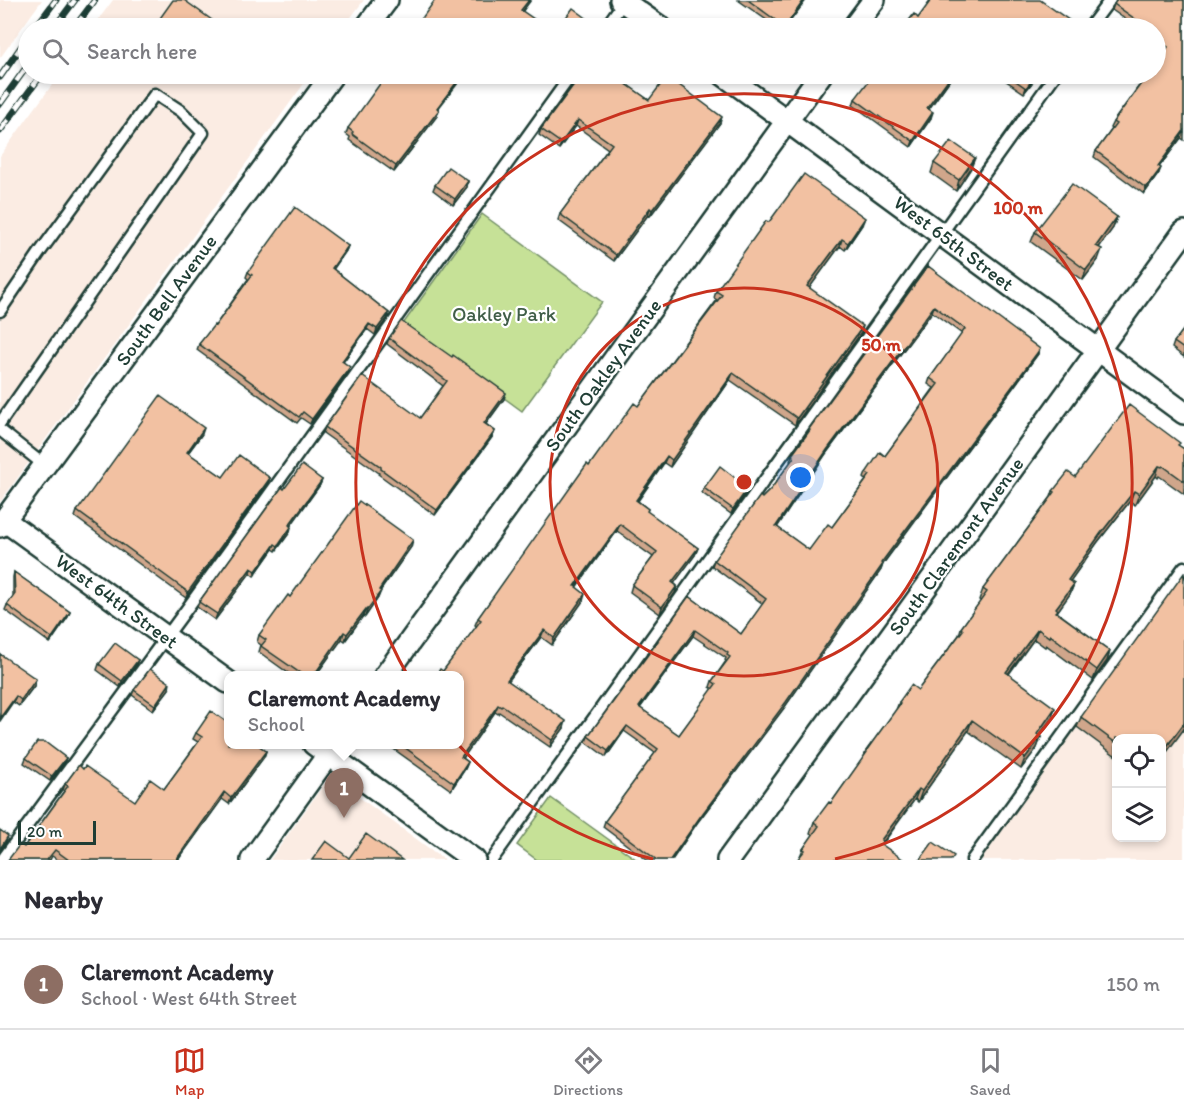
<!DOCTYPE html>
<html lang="en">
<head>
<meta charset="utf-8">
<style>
	:root { --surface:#fff; --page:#f2f2f3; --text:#2b2b33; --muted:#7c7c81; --line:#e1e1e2; --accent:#c8321e }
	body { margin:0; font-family:Itim,sans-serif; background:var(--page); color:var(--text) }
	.controls { position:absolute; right:18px; bottom:18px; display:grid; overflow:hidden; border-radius:12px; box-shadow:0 3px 9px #0003 }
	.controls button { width:54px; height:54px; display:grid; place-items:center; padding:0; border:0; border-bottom:2px solid var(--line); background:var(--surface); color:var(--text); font:30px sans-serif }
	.scale { position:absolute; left:18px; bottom:15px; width:78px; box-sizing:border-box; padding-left:6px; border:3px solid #1f3d34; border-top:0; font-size:16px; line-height:21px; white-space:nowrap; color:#1f3d34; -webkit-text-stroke:4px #fff; paint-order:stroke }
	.you { position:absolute; left:801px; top:478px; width:21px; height:21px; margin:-15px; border:4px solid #fff; border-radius:50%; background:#1a73e8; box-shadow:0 0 0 9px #1a73e833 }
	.badge { display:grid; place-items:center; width:39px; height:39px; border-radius:50%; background:var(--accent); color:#fff; font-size:20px; font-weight:700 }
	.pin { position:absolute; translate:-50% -50px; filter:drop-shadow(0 2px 3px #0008) }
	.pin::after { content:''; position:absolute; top:32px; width:21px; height:18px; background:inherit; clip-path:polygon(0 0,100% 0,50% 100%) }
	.popup { position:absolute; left:224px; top:671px; width:240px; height:78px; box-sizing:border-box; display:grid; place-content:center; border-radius:12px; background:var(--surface); filter:drop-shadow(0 2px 4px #0005); font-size:20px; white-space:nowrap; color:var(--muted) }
	.popup b { font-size:22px; color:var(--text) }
	.popup::after { content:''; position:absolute; left:50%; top:100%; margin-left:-12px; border:12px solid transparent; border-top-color:var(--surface) }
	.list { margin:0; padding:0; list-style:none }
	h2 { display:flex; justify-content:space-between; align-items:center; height:78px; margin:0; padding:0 24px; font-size:26px }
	h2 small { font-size:20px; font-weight:400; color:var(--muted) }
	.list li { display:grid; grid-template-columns:39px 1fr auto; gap:18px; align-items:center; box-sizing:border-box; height:90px; padding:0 24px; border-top:2px solid var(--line) }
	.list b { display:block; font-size:22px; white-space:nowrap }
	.list p { margin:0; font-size:20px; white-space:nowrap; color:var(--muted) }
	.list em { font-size:20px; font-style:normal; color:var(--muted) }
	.icon { flex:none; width:33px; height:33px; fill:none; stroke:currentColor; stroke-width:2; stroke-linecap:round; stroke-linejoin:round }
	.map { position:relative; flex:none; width:1184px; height:860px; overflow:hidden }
	.search { position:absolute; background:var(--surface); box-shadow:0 3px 9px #0003; left:18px; right:18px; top:18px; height:66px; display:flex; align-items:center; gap:15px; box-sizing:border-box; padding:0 21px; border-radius:33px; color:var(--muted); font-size:22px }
	.sheet { height:168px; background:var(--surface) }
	nav { display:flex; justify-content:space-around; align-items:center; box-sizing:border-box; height:84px; border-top:2px solid var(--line); background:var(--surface); font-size:16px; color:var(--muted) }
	nav a { display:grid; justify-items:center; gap:3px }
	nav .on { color:var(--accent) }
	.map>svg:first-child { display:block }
	.built { fill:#fbece3; fill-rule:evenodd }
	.green { fill:#c6e197; stroke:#728f66; stroke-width:1.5 }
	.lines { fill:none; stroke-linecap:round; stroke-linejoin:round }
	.service-casing { stroke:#1f3d34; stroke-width:15 }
	.minor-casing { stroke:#1f3d34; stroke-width:26 }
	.service { stroke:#fff; stroke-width:10 }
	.minor { stroke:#fff; stroke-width:21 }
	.rail-casing { stroke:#1f3d34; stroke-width:7 }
	.rail { stroke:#fff; stroke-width:4.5; stroke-dasharray:14; stroke-linecap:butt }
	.wall { fill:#d0a68b; stroke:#1f3d34; stroke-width:1.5; fill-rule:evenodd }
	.shaded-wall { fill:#a98771; stroke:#1f3d34; stroke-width:1.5 }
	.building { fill:#f2c1a2; stroke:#1f3d34; stroke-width:1.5; fill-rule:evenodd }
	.ring { fill:none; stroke:#c8321e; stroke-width:3 }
	.labels { text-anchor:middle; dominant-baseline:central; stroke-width:4.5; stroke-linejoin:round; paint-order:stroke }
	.street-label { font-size:20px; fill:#1f3d34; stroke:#fff }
	.park-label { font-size:20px; fill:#405e48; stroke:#fff }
	.centre { fill:#c8321e; stroke:#fff; stroke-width:3 }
	.ring-label { font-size:18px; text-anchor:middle; font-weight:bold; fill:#c8321e; stroke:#fff; stroke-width:4.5; stroke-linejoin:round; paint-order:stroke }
</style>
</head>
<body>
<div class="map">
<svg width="1184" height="860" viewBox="0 0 1184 860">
	<rect width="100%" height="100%" fill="#fff"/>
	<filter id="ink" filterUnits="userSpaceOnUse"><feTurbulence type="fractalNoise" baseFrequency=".0167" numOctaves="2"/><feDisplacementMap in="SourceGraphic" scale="12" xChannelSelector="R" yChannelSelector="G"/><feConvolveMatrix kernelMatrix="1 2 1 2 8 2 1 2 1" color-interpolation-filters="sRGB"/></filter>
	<g filter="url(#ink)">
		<path class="built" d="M 0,0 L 42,0 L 0,58 Z
			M 113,0 L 364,0 L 343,28 L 92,28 Z
			M 60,74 L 311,74 L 0,502 L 0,156 Z
			M 1184,567 L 1184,860 L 972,860 ZM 1116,738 L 1162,738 L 1162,838 L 1116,838 Z
			M 330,776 L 445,860 L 270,860 Z"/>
		<path class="green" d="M 482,214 L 602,302 L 522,411 L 403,324 Z
			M 551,798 L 637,860 L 537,860 L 517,845 Z"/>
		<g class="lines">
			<g class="service-casing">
				<path id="service" d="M 605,28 L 625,0
					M 1089,28 L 1110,0
					M 0,311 L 40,252 L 155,94 L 181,111 L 203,133 L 0,423
					M 0,430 L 44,465
					M 2,860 L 186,610 L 572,74
					M 492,860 L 1056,74
					M 972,860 L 1184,567"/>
			</g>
			<g class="minor-casing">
				<path id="minor" d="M 621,0 L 661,28
					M 366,28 L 387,0
					M 853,28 L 874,0
					M 723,74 L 1184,413
					M 4,520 L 228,682
					M 0,526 L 333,74
					M 385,676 L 821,74
					M 314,744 L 474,860
					M 252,860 L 336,744
					M 728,860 L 1184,232"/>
			</g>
			<use href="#service" class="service"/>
			<use href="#minor" class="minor"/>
			<g class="rail-casing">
				<path id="rail" d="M 35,28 L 56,0
					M 54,28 L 75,0
					M 74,28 L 95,0
					M 0,77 L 28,37
					M 0,104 L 28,65
					M 0,131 L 42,74"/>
			</g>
			<use href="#rail" class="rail"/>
		</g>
		<path class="wall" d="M 738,0 L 806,0 L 785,28 L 778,28 Z
			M 1184,0 L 1184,140 L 1181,138 L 1159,167 L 1159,173 L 1144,194 L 1094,157 L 1096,151 L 1112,129 L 1110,128 L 1113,122 L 1164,51 L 1159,48 L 1160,44 L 1155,41 L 1155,28 L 1138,28 L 1112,10 L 1114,4 Z
			M 158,21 L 223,28 L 155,28 Z
			M 880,74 L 954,74 L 929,109 L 931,118 L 911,147 L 853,105 L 855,99 Z
			M 996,74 L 1039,74 L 1024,93 Z
			M 616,77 L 649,100 L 720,123 L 650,216 L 648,215 L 614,261 L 558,220 L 560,214 L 608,149 L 576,126 L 559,149 L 539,135 L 541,129 L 574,84 L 576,78 Z
			M 438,109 L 437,116 L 394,172 L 349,140 L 350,137 L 346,134 L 348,128 Z
			M 934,163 L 971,168 L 956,191 L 931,173 Z
			M 468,181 L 467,187 L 453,205 L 433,190 L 435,185 Z
			M 1117,217 L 1113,228 L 1099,247 L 1098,260 L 1083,280 L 1031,242 L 1035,232 Z
			M 769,222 L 862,225 L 845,250 L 840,246 L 809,288 L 861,333 L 795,425 L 730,380 L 670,467 L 664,463 L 638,501 L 648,509 L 647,512 L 698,548 L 695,555 L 674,583 L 677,586 L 675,593 L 660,614 L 630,592 L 632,585 L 653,557 L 617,531 L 576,587 L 583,601 L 552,645 L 541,637 L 508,681 L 564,728 L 550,747 L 499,712 L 498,714 L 495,712 L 463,758 L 468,762 L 465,769 L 451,790 L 388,745 L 459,744 L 443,671 L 477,626 L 475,625 L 478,618 L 589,466 L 638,406 L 717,300 L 714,298 L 716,291 Z
			M 348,246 L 346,251 L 333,269 L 389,313 L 387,319 L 375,335 L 367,329 L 343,362 L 348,372 L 310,424 L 301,418 L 297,423 L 197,350 L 199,344 L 215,326 L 248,279 L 246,277 L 248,272 Z
			M 928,266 L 1038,354 L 883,564 L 881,570 L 784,708 L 697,823 L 672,860 L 647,860 L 603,827 L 605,821 L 655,753 L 624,731 L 606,757 L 586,742 L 588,736 L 655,646 L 657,641 L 689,596 L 741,634 L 763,604 L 712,566 L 714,560 L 762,498 L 771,489 L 791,462 L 790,461 L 792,455 L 807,434 L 809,429 ZM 932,312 L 962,334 L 930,378 L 928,384 L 934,388 L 885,456 L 866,473 L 864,478 L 866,480 L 832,527 L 809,550 L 777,527 L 825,455 ZM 693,636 L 726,658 L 725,660 L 726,661 L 712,681 L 710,687 L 713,689 L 679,735 L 640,708 Z
			M 1184,329 L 1184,357 L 1172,348 L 1174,342 Z
			M 389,338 L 504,399 L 486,424 L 495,431 L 493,436 L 435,515 L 378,474 L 379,473 L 323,433 L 325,427 L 420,418 L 443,386 L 387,344 Z
			M 202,434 L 188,453 L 223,477 L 270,478 L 268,483 L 186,598 L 75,517 L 77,511 Z
			M 1179,446 L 1184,449 L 1184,494 L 1159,476 L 1158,478 L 1156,476 L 1135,505 L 1130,501 L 1097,543 L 1070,581 L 1074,584 L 1070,594 L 1057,612 L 1110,651 L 1107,661 L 1093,680 L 1046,645 L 1045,647 L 1034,639 L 1009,674 L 1052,718 L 1039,736 L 1041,737 L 1037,748 L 1021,769 L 968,731 L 918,802 L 915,799 L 882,845 L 800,856 L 803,849 L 813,835 L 810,833 L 814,822 L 831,803 L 864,757 L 866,751 L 896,710 L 899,702 L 918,690 L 959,635 L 961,628 L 981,601 L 979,600 L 983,589 L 1051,497 L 1053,491 L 1075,477 Z
			M 322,480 L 320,485 L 290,526 L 290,532 L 276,551 L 273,549 L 254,576 L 250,573 L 215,620 L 197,607 L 199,602 L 284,489 Z
			M 704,488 L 746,493 L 731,514 L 702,493 Z
			M 411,547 L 380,591 L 378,598 L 365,617 L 363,616 L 345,641 L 342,639 L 316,675 L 291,675 L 259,652 L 261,645 L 257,642 L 259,635 L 290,597 Z
			M 14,572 L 70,612 L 68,617 L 50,643 L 5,610 L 7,605 L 13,596 L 13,577 Z
			M 0,654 L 34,686 L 19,706 L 13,702 Z
			M 138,660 L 136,665 L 120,687 L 97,670 L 99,664 Z
			M 169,689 L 153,710 L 132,695 L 134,690 Z
			M 1081,717 L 1116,738 L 1116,756 L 1077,727 Z
			M 196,733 L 266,751 L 264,757 L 229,804 L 222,799 L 178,860 L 58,860 L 52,856 L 50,860 L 8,860 L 24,847 L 64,791 L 63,790 L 65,784 L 135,801 L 164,789 L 198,742 L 193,739 Z
			M 26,758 L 66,758 L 64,763 L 50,781 L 24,763 Z"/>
		<path class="shaded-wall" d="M 529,0 L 531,0 L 519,16 L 521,10 Z
			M 804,0 L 806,0 L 785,28 L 784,28 Z
			M 463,74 L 465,74 L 434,114 L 437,108 Z
			M 952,74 L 954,74 L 925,114 L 927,108 Z
			M 1037,74 L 1039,74 L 1024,93 L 1026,88 Z
			M 439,110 L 437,116 L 394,172 L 396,166 Z
			M 933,112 L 931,118 L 911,147 L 913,141 Z
			M 722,117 L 720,123 L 650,216 L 652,210 Z
			M 578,120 L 576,126 L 559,149 L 561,143 Z
			M 1183,132 L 1181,138 L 1156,171 L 1158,166 Z
			M 975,158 L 971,168 L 956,191 L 959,180 Z
			M 1161,168 L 1159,173 L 1144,194 L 1146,188 Z
			M 468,181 L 467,187 L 453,205 L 455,199 Z
			M 650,208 L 648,215 L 614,261 L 616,255 Z
			M 1117,217 L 1113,228 L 1093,256 L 1096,246 Z
			M 865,218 L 862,225 L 845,250 L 848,243 Z
			M 842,239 L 840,246 L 805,294 L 807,286 Z
			M 348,246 L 346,251 L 330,274 L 332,268 Z
			M 1102,249 L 1098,260 L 1083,280 L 1086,270 Z
			M 934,306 L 932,312 L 825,455 L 774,532 L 776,526 L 827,450 Z
			M 389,313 L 387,319 L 375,335 L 377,329 Z
			M 369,324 L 367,329 L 340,366 L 342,361 Z
			M 863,326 L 861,333 L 795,425 L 797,418 Z
			M 1040,349 L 1038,354 L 879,569 L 881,563 Z
			M 350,367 L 348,372 L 310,424 L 312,419 Z
			M 733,373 L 730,380 L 670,467 L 672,460 Z
			M 506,393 L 504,399 L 482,429 L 484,423 Z
			M 204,428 L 202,434 L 185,457 L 187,452 Z
			M 495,431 L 493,436 L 435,515 L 437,510 Z
			M 667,456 L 664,463 L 633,507 L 636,500 Z
			M 1159,466 L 1156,476 L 1135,505 L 1139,494 Z
			M 270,478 L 268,483 L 186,598 L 188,592 Z
			M 322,480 L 320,485 L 287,531 L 289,525 Z
			M 748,488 L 746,493 L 731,514 L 733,509 Z
			M 1134,491 L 1130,501 L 1097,543 L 1064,590 L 1068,580 L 1101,533 Z
			M 620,524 L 617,531 L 572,593 L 575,586 Z
			M 291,527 L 290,532 L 276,551 L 278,546 Z
			M 413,540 L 411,547 L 376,597 L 379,590 Z
			M 275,544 L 273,549 L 254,576 L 256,571 Z
			M 698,548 L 695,555 L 670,589 L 672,582 Z
			M 883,564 L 881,570 L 784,708 L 697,823 L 672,860 L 670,860 L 700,817 Z
			M 251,568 L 250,573 L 215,620 L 217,614 Z
			M 1074,584 L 1070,594 L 1057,612 L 1054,620 L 1056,608 Z
			M 677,586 L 675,593 L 660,614 L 662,607 Z
			M 381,591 L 378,598 L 365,617 L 367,610 Z
			M 585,594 L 583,601 L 552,645 L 554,638 Z
			M 366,609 L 363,616 L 345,641 L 347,634 Z
			M 70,612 L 68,617 L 50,643 L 52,638 Z
			M 1038,629 L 1034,639 L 1002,682 L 1006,672 Z
			M 544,630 L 541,637 L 504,687 L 507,680 Z
			M 695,630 L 693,636 L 637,712 L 639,707 Z
			M 344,632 L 342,639 L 316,675 L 314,675 Z
			M 1110,651 L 1107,661 L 1093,680 L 1097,670 Z
			M 138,660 L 136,665 L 120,687 L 122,681 Z
			M 36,679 L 34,686 L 19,706 L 21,700 Z
			M 170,683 L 169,689 L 153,710 L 155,705 Z
			M 16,696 L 13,702 L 0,721 L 0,718 Z
			M 498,705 L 495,712 L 459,764 L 461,757 Z
			M 1055,708 L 1052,718 L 1033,745 L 1037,734 Z
			M 972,720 L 968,731 L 918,802 L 922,791 Z
			M 566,721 L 564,728 L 550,747 L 552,740 Z
			M 1184,723 L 1184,729 L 1161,760 L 1161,754 Z
			M 627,726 L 624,731 L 606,757 L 608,751 Z
			M 1041,737 L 1037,748 L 1021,769 L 1025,758 Z
			M 266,751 L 264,757 L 229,804 L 231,798 Z
			M 66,758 L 64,763 L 50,781 L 52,776 Z
			M 468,762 L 465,769 L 451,790 L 454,783 Z
			M 919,789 L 915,799 L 883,842 L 880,852 L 881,840 Z
			M 224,792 L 222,799 L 178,860 L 176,860 Z
			M 8,836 L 6,842 L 0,851 L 0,849 Z"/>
		<path class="building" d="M 173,0 L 184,0 L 223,28 L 168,28 L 158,21 Z
			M 435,0 L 529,0 L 521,10 L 547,28 L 503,28 L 499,25 L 496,28 L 415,28 Z
			M 748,0 L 804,0 L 785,27 Z
			M 931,0 L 1040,0 L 1073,23 L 1069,28 L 903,28 L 914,14 L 918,18 Z
			M 1117,0 L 1184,0 L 1184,133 L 1183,132 L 1158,166 L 1161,168 L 1146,188 L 1096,151 L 1116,124 L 1113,122 L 1148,74 L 1155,74 L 1155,64 L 1168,47 L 1161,42 L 1163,39 L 1155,33 L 1155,28 L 1148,28 L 1114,4 Z
			M 573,8 L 600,28 L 558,28 Z
			M 387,74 L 463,74 L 437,108 L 439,110 L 396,166 L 352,134 L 353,132 L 348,128 Z
			M 579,74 L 616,74 L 615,76 L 649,100 L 667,76 L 722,117 L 652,210 L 650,208 L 616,255 L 560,214 L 612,144 L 578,120 L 561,143 L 541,129 L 578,79 L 576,78 Z
			M 874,74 L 952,74 L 927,108 L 933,112 L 913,141 L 855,99 Z
			M 1006,74 L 1037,74 L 1026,88 Z
			M 951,141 L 975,158 L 959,180 L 934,163 Z
			M 448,167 L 468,181 L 455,199 L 435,185 Z
			M 804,174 L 865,218 L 848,243 L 842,239 L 807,286 L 863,326 L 797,418 L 733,373 L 672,460 L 667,456 L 636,500 L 648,509 L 647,511 L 698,548 L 672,582 L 677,586 L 662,607 L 632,585 L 657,552 L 620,524 L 575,586 L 585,594 L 554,638 L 544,630 L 507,680 L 566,721 L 552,740 L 502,705 L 501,707 L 498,705 L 461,757 L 468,762 L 454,783 L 400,744 L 459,744 L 459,675 L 436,675 L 440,669 L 443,671 L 481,620 L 478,618 L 587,464 L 589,466 L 634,403 L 638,406 L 722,295 L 716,291 L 766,221 L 769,222 Z
			M 1072,184 L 1117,217 L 1096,246 L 1102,249 L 1086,270 L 1035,232 Z
			M 295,207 L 348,246 L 332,268 L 389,313 L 377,329 L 369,324 L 342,361 L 350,367 L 312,419 L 303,412 L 299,417 L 199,344 L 214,325 L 215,326 L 252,275 L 248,272 Z
			M 928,266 L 1040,349 L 881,563 L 883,564 L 786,702 L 700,817 L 670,860 L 657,860 L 605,821 L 658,749 L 627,726 L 608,751 L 588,736 L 658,641 L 657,641 L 689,596 L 741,634 L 766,599 L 714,560 L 760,496 L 762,498 L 771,489 L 794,457 L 792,455 L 810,430 L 809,429 ZM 934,306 L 965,329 L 930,378 L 938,384 L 885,456 L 880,452 L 866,473 L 870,475 L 832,527 L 828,524 L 809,550 L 776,526 L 827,450 ZM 695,630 L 728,653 L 727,655 L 730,657 L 712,681 L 716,684 L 679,735 L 639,707 Z
			M 401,321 L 452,357 L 453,355 L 506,393 L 484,423 L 495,431 L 437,510 L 381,469 L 381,467 L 325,427 L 362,376 L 420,418 L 447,381 L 389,338 Z
			M 1184,329 L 1184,349 L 1174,342 Z
			M 160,396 L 204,428 L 187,452 L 223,477 L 239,455 L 270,478 L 188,592 L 77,511 Z
			M 1129,405 L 1180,443 L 1178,445 L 1184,449 L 1184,481 L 1163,466 L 1162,467 L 1159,466 L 1139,494 L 1134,491 L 1101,533 L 1068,580 L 1074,584 L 1056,608 L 1058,610 L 1056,612 L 1110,651 L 1097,670 L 1050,635 L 1049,637 L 1038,629 L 1006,672 L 1055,708 L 1037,734 L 1041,737 L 1025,758 L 972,720 L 922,791 L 919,789 L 881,840 L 883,841 L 881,844 L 904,860 L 797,860 L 805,850 L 803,849 L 819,826 L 814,822 L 829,802 L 831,803 L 867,752 L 866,751 L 900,704 L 899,702 L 911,685 L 918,690 L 963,630 L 961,628 L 987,592 L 983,589 L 1055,492 L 1053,491 L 1068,472 L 1075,477 Z
			M 302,465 L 322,480 L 289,525 L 291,527 L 278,546 L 275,544 L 256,571 L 251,568 L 217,614 L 199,602 L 282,487 L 284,489 Z
			M 720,466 L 748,488 L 733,509 L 704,488 Z
			M 359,501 L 413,540 L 379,590 L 381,591 L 367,610 L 366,609 L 347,634 L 344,632 L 314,675 L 303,675 L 261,646 L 266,640 L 259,635 L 288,595 L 290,597 Z
			M 14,572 L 70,612 L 52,638 L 7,605 L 15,594 Z
			M 1184,573 L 1184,723 L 1161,754 L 1161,738 L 1116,738 L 1116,743 L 1081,717 Z
			M 115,643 L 138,660 L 122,681 L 99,664 Z
			M 0,654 L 36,679 L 21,700 L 16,696 L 0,718 Z
			M 150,669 L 170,683 L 155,705 L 134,690 Z
			M 211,711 L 228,723 L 228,744 L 257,744 L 266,751 L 231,798 L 224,792 L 176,860 L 69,860 L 55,850 L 47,860 L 8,860 L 20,844 L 24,847 L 68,786 L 65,784 L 79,765 L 83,769 L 85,766 L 135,801 L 150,779 L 164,789 L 202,737 L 196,733 Z
			M 37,742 L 45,742 L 66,758 L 52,776 L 26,758 Z
			M 0,830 L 8,836 L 0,849 Z
			M 366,834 L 402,860 L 312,860 L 326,841 L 349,858 Z
			M 933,842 L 954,856 L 951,860 L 920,860 Z"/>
	</g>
	<g class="ring">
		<circle cx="744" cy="482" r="194"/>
		<path d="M653 859A388 388 0 1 1 835 859"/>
	</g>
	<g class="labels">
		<g class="street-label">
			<text transform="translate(954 243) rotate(37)">West 65th Street</text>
			<text transform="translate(166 300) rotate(-54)">South Bell Avenue</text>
			<text transform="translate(603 375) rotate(-54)">South Oakley Avenue</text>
			<text transform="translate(956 546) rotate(-54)">South Claremont Avenue</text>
			<text transform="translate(117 601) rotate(36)">West 64th Street</text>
		</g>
		<g class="park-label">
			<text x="504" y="314">Oakley Park</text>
		</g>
	</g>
	<circle cx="744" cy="482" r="9" class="centre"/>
	<g class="ring-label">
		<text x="1018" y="214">100 m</text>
		<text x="881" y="351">50 m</text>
	</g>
</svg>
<div class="controls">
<button><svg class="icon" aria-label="locate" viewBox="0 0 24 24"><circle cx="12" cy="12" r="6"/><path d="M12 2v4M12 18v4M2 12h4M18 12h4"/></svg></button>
<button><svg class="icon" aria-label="layers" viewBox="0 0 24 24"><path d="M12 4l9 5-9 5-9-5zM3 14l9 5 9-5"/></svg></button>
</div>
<div class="scale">20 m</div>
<div class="you"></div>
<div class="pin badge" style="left:344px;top:818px;background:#8d6e63">1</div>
<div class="popup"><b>Claremont Academy</b>School</div>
<div class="search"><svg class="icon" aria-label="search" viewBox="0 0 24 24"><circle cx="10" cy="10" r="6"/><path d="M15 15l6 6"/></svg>Search here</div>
</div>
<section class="sheet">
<h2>Nearby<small></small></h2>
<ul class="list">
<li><span class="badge" style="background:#8d6e63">1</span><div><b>Claremont Academy</b><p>School · West 64th Street</p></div><em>150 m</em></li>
</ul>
</section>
<nav>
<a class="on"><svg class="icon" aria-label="map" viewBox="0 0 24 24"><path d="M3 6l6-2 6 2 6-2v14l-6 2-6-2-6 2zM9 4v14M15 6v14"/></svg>Map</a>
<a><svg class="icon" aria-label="directions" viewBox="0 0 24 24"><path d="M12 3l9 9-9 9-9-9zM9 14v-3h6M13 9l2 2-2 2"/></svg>Directions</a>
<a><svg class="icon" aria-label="saved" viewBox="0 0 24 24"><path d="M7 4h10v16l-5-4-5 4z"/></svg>Saved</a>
</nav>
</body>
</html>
